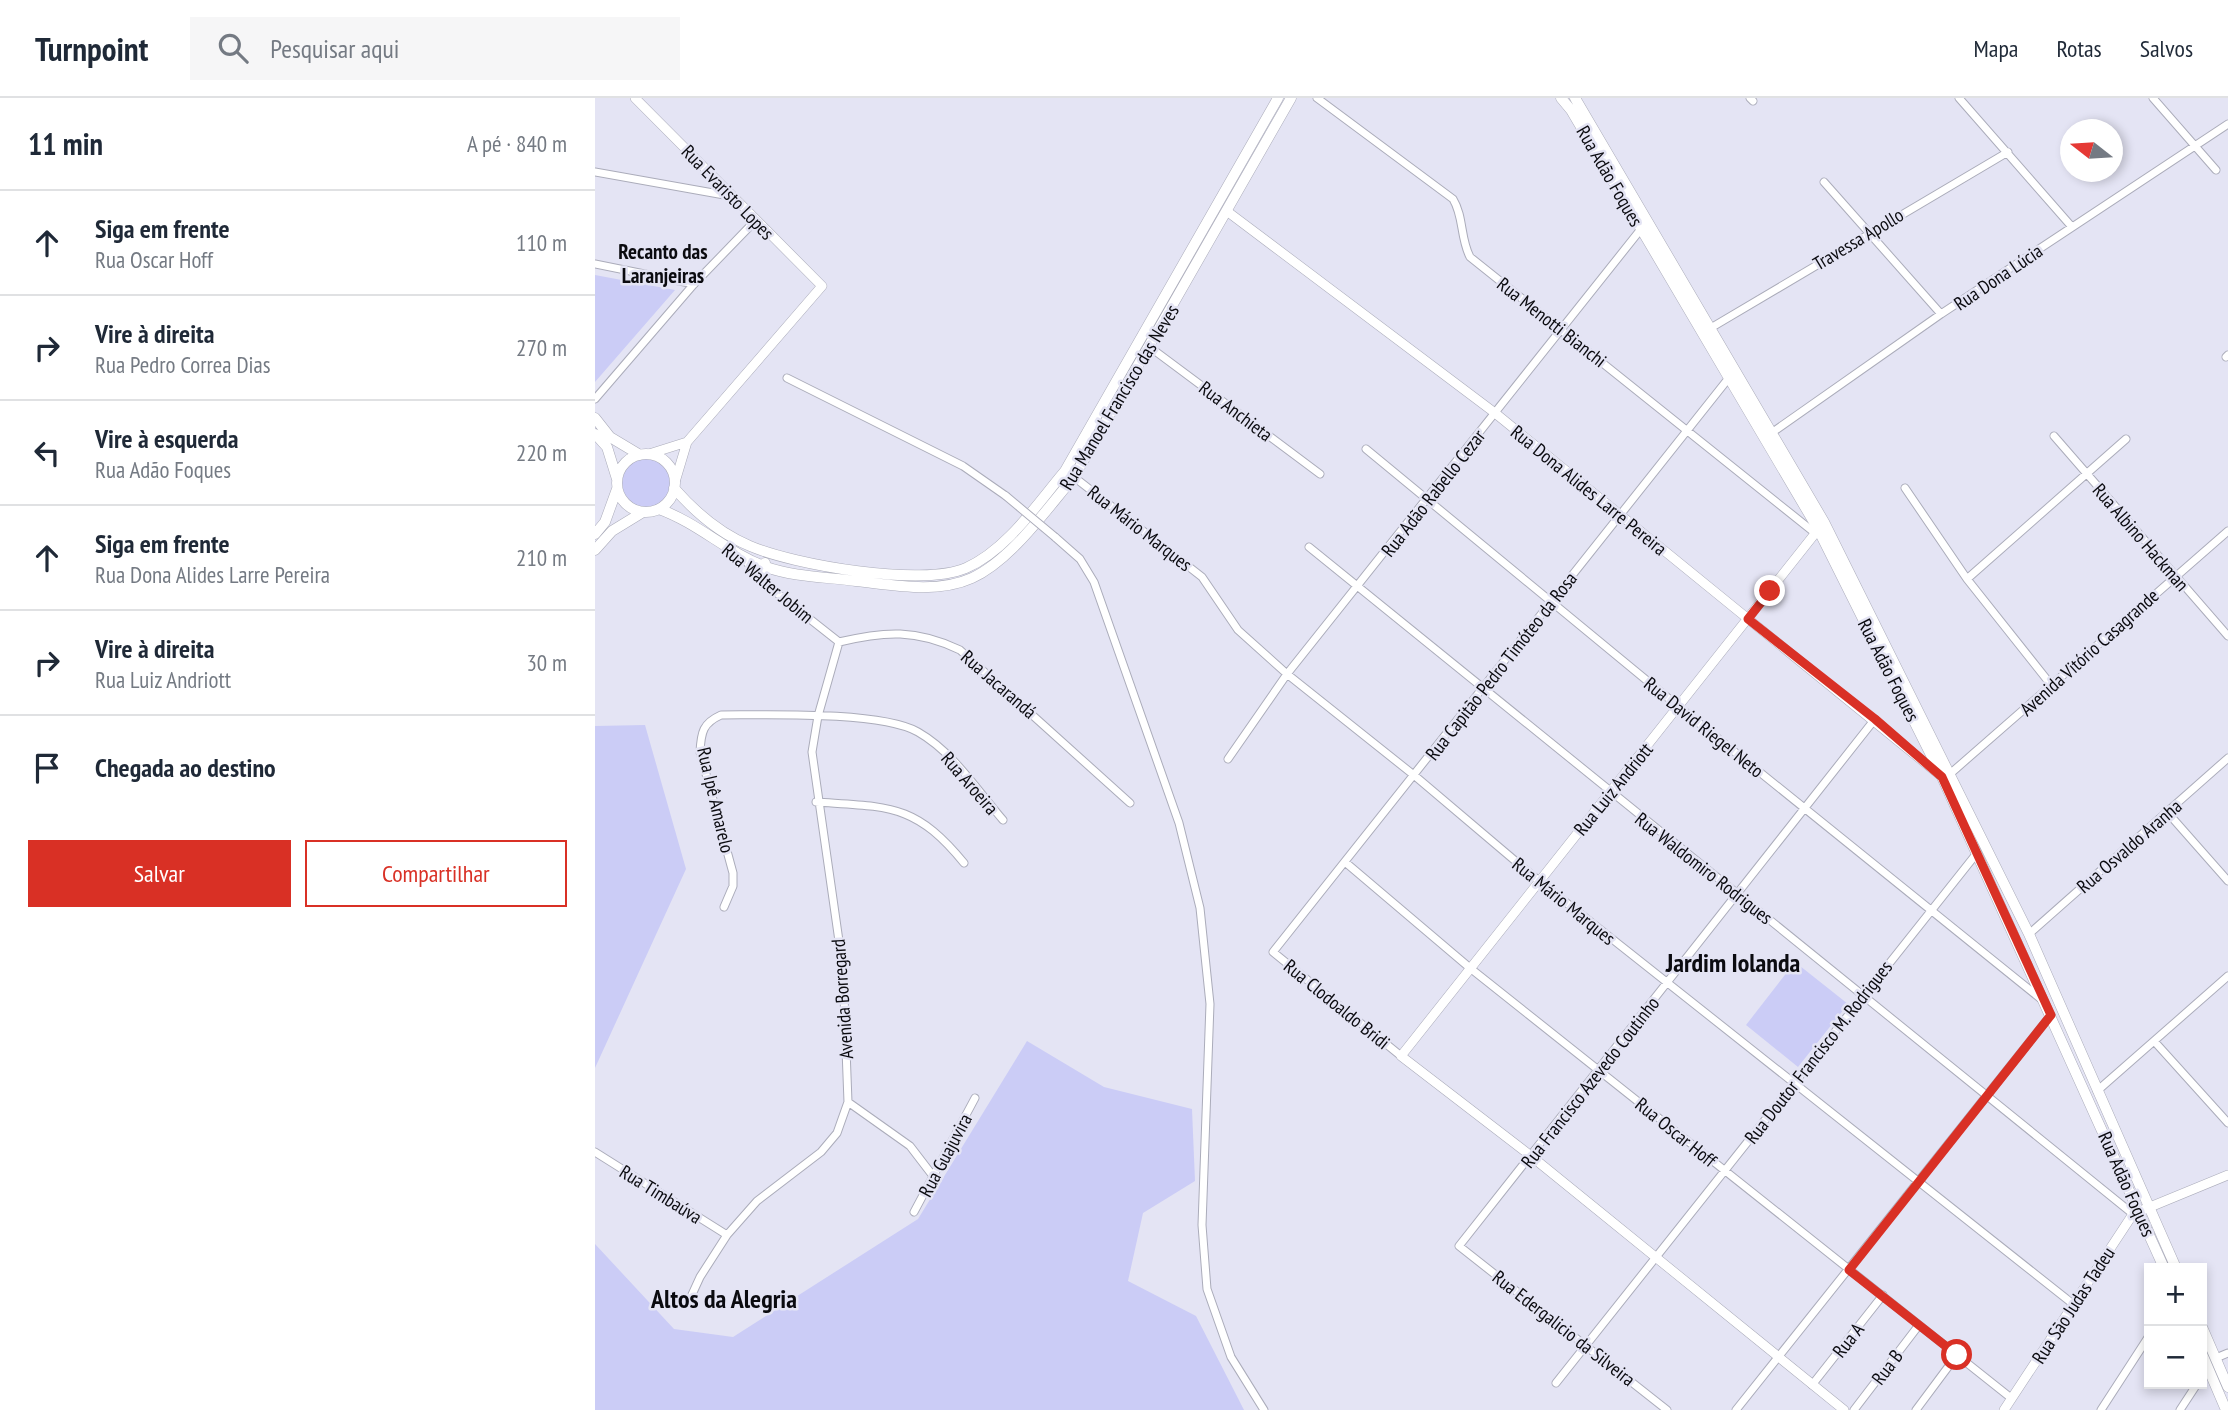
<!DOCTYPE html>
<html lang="pt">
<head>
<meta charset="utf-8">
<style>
	:root { --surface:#fff; --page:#f6f6f7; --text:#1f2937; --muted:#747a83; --line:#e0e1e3; --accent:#d93025 }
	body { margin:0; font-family:"PT Sans Narrow",sans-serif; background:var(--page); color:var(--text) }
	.controls { position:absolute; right:21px; bottom:21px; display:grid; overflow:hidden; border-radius:0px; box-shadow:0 4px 10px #0003 }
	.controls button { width:63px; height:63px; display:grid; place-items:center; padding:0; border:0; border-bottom:2px solid var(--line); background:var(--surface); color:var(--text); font:35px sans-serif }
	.compass { position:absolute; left:1465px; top:21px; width:63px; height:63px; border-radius:50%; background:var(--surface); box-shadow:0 4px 10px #0003; rotate:287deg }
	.stop { position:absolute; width:21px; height:21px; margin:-16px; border:5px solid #d93025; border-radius:50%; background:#fff }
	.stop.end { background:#d93025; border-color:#fff; box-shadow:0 2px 7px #0008 }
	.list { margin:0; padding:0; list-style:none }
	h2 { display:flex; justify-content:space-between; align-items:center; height:91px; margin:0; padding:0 28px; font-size:30px }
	h2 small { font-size:23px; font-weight:400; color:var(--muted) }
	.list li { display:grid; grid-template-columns:46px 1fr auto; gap:21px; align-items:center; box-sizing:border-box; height:105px; padding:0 28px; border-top:2px solid var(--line) }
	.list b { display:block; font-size:26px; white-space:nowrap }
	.list p { margin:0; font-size:23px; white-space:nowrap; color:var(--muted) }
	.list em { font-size:23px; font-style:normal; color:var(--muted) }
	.actions { display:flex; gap:14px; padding:21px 28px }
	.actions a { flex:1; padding:16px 0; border:2px solid var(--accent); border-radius:0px; text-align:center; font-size:24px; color:var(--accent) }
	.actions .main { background:var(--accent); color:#fff }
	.icon { flex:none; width:38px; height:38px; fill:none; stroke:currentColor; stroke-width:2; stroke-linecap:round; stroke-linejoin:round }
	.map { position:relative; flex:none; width:1633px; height:1312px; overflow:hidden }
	header { display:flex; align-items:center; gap:42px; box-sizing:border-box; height:98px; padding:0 35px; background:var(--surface); border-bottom:2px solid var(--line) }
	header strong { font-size:33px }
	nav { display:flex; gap:38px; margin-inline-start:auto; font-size:24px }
	.search { width:490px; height:63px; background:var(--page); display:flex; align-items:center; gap:18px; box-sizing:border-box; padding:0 24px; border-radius:0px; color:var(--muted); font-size:26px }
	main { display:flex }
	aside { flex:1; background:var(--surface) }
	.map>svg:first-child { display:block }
	.green { fill:#cbccf6 }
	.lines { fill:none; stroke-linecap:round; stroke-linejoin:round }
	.minor-casing { stroke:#abacba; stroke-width:9 }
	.tertiary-casing { stroke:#abacba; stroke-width:10 }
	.secondary-casing { stroke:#abacba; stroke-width:11 }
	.minor { stroke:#fff; stroke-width:7 }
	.tertiary { stroke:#fff; stroke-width:9 }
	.secondary { stroke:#fff; stroke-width:10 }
	.minor-bridge-casing { stroke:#abacba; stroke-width:9; stroke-linecap:butt }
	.minor-bridge { stroke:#fff; stroke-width:7 }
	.route { stroke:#d93025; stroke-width:9 }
	.labels { text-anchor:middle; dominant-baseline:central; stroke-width:5; stroke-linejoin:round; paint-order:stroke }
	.street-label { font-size:19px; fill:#0b0b10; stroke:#e4e4f4 }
	.neighbourhood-label { font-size:21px; font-weight:bold; fill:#0b0b10; stroke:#e4e4f4 }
	.district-label { font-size:26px; font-weight:bold; fill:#0b0b10; stroke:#e4e4f4 }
</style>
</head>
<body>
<header>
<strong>Turnpoint</strong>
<div class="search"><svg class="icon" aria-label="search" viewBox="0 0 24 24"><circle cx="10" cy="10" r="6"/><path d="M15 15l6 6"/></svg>Pesquisar aqui</div>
<nav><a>Mapa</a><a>Rotas</a><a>Salvos</a></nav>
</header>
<main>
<aside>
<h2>11 min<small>A pé · 840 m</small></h2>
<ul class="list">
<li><svg class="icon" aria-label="ahead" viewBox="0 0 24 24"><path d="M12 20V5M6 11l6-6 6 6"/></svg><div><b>Siga em frente</b><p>Rua Oscar Hoff</p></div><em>110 m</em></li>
<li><svg class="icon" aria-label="right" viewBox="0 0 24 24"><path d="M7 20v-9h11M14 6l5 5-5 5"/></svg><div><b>Vire à direita</b><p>Rua Pedro Correa Dias</p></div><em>270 m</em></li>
<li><svg class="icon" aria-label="left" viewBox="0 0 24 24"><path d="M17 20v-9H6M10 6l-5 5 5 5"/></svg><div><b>Vire à esquerda</b><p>Rua Adão Foques</p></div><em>220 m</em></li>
<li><svg class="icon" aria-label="ahead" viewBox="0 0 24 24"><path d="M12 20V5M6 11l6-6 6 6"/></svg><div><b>Siga em frente</b><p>Rua Dona Alides Larre Pereira</p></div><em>210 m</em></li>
<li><svg class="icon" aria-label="right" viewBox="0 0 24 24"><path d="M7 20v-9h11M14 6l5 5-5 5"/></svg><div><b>Vire à direita</b><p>Rua Luiz Andriott</p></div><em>30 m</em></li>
<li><svg class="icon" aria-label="arrive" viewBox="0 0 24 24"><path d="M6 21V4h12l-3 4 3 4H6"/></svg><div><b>Chegada ao destino</b></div></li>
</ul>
<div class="actions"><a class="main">Salvar</a><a>Compartilhar</a></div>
</aside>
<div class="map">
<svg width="1633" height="1312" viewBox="0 0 1633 1312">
	<rect width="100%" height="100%" fill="#e4e4f4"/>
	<path class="green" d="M 0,177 L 80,192 L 0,284 Z
		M27 385a24 24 0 1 1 48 0a24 24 0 1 1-48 0Z
		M 50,627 L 91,771 L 0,970 L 0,628 Z
		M 1200,864 L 1253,906 L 1203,969 L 1151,927 Z
		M 432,943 L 509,989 L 597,1011 L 600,1083 L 548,1115 L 533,1183 L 601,1218 L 649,1312 L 0,1312 L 0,1146 L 79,1231 L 138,1239 L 323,1121 Z"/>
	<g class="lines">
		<g class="minor-casing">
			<path id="minor" d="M 722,0 L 858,101 C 869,119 865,140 875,159 L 1220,435
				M 1155,0 L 1158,3
				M 1364,0 L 1477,129
				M 1558,0 L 1621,72
				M 0,74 L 135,98
				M 1229,84 L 1346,216
				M 0,166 L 99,186
				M 1114,231 L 1413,54
				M 556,250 L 725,376
				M 1631,259 L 1633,257
				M 192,280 L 368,368 L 411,398
				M 0,301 L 99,186 L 159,124
				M 1175,336 L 1346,216 L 1633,26
				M 1459,338 L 1633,538
				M 771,351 L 1084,609 L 1446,901
				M 479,379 L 607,479 L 643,532 L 692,576 L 820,678 L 944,783 L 1478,1206
				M 1310,390 L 1372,481 L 1457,588
				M 460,439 L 485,461 L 499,484 L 584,725 L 605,810 L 615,906 L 607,1127 L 612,1191 L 636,1259 L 669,1312
				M 714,449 L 1538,1116
				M 149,461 L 168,484 L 244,544
				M 1372,481 L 1531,341
				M 244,544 C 290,533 321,531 365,552 L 535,705
				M 633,661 L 692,576 L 1046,131
				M 1356,675 L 1633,433
				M 221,704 C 294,709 320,705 369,765
				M 1573,715 L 1633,783
				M 750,764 L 875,870 L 1416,1300
				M 129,809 L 138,788 L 138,775 L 105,654 C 106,634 108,625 126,617 C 172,617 285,613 323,634 C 358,654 382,692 408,722
				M 1434,836 L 1633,660
				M 1559,943 L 1633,1025
				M 806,958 L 678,854 L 1133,281
				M 1502,993 L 1633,878
				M 253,1004 L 315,1048 L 338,1078
				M 0,1054 L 132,1137
				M 319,1114 L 380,1000
				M 94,1203 L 105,1179 L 132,1137 L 162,1103 L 226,1054 L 242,1035 L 253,1004 L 248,871 L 217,654 L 223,618 L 244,544
				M 1621,1260 L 1633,1255
				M 961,1285 L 1382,755
				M 1217,1287 L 1288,1197
				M 1072,1312 L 864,1148 L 1280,621
				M 1141,1312 L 1456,917
				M 1259,1312 L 1324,1227
				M 1321,1312 L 1362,1257
				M 1506,1312 L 1554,1238
				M 1585,1312 L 1602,1286"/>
		</g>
		<g class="tertiary-casing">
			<path id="tertiary" d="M 40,0 L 227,188 L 92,344 L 80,384
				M 633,114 L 900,315 L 1345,677
				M 54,356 L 92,344
				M 1226,428 L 806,958 L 936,1058 L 1249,1312
				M 1409,1312 L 1538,1116 L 1633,1077"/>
		</g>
		<g class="secondary-casing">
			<path id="secondary" d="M 966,0 L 976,12 L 1223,431 L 1347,679 L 1569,1170
				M 980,0 L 1229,424 L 1434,836 L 1581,1170
				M 0,320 L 15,339 L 45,357
				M 0,336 L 12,349 L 22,381
				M22 385a29 29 0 1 1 58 0a29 29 0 1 1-58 0Z
				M 79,390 C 99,413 126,436 155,448 C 199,467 327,489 371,470 C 412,452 442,406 470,373 L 683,0
				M 64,411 C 103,425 133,455 171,469 C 199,479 232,479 261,483 C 298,487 342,496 377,480 C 416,462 451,412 479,379 L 696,0
				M 0,436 L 10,424 L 22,391
				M 0,452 L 17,433 L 48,414
				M 168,484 L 170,465
				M 1607,1229 L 1633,1289
				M 1607,1256 L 1631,1312"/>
		</g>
		<use href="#minor" class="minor"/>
		<use href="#tertiary" class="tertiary"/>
		<use href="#secondary" class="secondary"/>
		<g class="minor-bridge-casing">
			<path id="minor-bridge" d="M 411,398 L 460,439"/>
		</g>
		<use href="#minor-bridge" class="minor-bridge"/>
	</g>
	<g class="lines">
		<path class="route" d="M 1175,493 L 1153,521 L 1280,621 L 1347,679 L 1456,917 L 1254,1172 L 1362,1257"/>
	</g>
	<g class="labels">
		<g class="street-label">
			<text transform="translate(1015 78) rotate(60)">Rua Adão Foques</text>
			<text transform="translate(133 94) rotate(46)">Rua Evaristo Lopes</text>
			<text transform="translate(1263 141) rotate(-31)">Travessa Apollo</text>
			<text transform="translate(1403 179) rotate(-34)">Rua Dona Lúcia</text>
			<text transform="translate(957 224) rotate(38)">Rua Menotti Bianchi</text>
			<text transform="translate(524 299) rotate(-59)">Rua Manoel Francisco das Neves</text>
			<text transform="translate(641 313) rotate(37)">Rua Anchieta</text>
			<text transform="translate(994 392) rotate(39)">Rua Dona Alides Larre Pereira</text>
			<text transform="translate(838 395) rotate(-52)">Rua Adão Rabello Cezar</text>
			<text transform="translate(545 430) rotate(38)">Rua Mário Marques</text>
			<text transform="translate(1546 439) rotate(49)">Rua Albino Hackman</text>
			<text transform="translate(173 485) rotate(40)">Rua Walter Jobim</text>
			<text transform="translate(1494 554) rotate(-42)">Avenida Vitório Casagrande</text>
			<text transform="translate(906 568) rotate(-52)">Rua Capitão Pedro Timóteo da Rosa</text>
			<text transform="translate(1294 572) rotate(63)">Rua Adão Foques</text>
			<text transform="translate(404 586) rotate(41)">Rua Jacarandá</text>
			<text transform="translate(1109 629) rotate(39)">Rua David Riegel Neto</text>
			<text transform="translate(375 685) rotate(49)">Rua Aroeira</text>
			<text transform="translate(1018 691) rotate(-51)">Rua Luiz Andriott</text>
			<text transform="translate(121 702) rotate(77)">Rua Ipê Amarelo</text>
			<text transform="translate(1534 748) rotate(-41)">Rua Osvaldo Aranha</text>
			<text transform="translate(1109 770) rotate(38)">Rua Waldomiro Rodrigues</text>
			<text transform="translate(969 803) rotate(39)">Rua Mário Marques</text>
			<text transform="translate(247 901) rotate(-94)">Avenida Borregard</text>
			<text transform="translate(742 906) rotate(39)">Rua Clodoaldo Bridi</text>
			<text transform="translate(1223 954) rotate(-52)">Rua Doutor Francisco M. Rodrigues</text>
			<text transform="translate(995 984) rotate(-52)">Rua Francisco Azevedo Coutinho</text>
			<text transform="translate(1081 1034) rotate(39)">Rua Oscar Hoff</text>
			<text transform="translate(350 1057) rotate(-62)">Rua Guajuvira</text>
			<text transform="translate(1532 1086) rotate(66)">Rua Adão Foques</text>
			<text transform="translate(66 1096) rotate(32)">Rua Timbaúva</text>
			<text transform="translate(1478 1207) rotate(-57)">Rua São Judas Tadeu</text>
			<text transform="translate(969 1230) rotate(38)">Rua Edergalicio da Silveira</text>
			<text transform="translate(1253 1242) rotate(-52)">Rua A</text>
			<text transform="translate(1292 1269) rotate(-53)">Rua B</text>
		</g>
		<g class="neighbourhood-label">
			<text x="68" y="153">Recanto das<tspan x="68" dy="24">Laranjeiras</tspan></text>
		</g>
		<g class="district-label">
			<text x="1138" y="864">Jardim Iolanda</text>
			<text x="129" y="1200">Altos da Alegria</text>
		</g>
	</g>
</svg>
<div class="controls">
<button>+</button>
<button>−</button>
</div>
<svg class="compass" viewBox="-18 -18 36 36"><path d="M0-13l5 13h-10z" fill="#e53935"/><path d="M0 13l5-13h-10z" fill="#747a83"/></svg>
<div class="stop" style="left:1362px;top:1257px"></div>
<div class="stop end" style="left:1175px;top:493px"></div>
</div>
</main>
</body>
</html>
